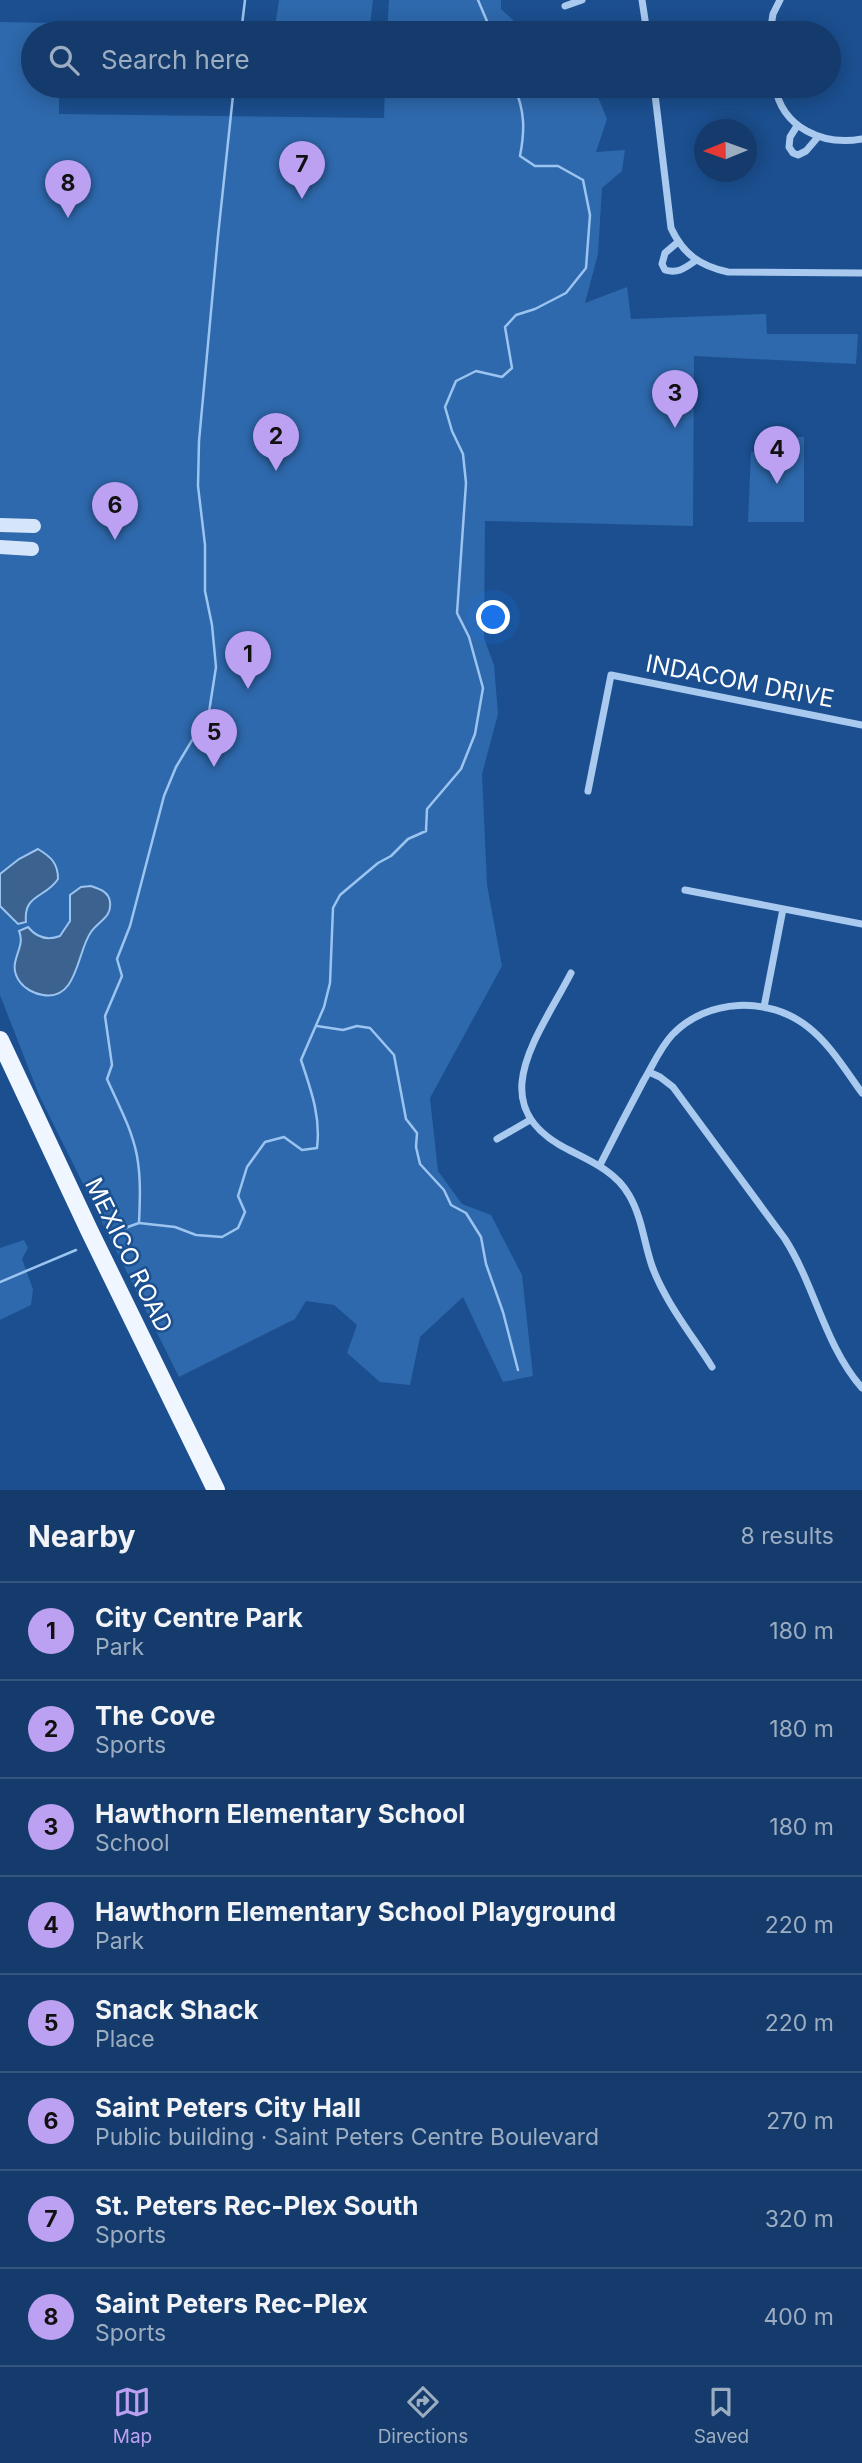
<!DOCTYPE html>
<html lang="en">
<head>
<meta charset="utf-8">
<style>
	:root { --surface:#143b6b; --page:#1d4271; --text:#f1f3f6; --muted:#9dadc1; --line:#33557e; --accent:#bca0f2 }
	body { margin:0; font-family:Inter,sans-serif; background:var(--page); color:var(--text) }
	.compass { position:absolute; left:694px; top:119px; width:63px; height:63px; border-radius:50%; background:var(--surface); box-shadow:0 4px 18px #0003; rotate:269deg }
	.you { position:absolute; left:494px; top:618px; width:24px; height:24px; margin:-18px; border:5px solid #fff; border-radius:50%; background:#1a73e8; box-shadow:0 0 0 10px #1a73e833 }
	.badge { display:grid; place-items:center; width:46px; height:46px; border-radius:50%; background:var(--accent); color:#111; font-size:23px; font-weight:700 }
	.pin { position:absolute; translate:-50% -58px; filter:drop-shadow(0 2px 4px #0008) }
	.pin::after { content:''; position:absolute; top:37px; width:24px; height:21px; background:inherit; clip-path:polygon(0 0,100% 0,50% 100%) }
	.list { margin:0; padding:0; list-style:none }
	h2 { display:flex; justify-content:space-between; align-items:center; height:91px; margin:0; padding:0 28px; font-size:30px }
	h2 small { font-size:23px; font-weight:400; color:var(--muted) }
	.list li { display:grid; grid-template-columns:46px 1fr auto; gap:21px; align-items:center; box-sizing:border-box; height:98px; padding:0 28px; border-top:2px solid var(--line) }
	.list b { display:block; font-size:26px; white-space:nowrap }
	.list p { margin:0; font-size:23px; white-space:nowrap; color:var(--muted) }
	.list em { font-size:23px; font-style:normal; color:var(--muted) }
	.icon { flex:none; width:38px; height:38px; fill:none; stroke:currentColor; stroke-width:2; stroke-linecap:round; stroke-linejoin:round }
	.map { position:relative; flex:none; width:862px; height:1490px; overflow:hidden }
	.search { position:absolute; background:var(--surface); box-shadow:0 4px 18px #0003; left:21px; right:21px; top:21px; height:77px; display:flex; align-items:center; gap:18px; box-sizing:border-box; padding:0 24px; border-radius:38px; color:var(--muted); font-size:26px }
	.sheet { height:875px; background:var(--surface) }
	nav { display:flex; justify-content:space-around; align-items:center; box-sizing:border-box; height:98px; border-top:2px solid var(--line); background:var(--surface); font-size:19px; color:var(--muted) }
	nav a { display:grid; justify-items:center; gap:4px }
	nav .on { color:var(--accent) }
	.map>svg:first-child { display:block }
	.green { fill:#2e69ad }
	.water { fill:#3c6290; stroke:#9cc4f0; stroke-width:2 }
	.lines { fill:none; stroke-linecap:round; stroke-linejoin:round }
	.stream { stroke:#9cc4f0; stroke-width:2.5 }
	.street { stroke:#a9c9ee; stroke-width:7 }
	.secondary { stroke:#d6e6fa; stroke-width:14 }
	.primary { stroke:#f0f6ff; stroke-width:18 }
	.labels { text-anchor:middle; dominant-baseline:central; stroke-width:5; stroke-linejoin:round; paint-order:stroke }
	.street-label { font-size:24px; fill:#fff; stroke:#1b4f8f }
</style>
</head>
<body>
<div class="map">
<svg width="862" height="1490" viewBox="0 0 862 1490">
	<rect width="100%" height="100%" fill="#1b4f8f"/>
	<path class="green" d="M 279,0 L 373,0 L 369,33 L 274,33 Z
		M 389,0 L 501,0 L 501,9 L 516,23 L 517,33 L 387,33 Z
		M 0,22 L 60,23 L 60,33 L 33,33 L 33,86 L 59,86 L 59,114 L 384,118 L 385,86 L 564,86 L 570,95 L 598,97 L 607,119 L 596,152 L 625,150 L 622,171 L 602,188 L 598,254 L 585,303 L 627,287 L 631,319 L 766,314 L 767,334 L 858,334 L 856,364 L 694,356 L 693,526 L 485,521 L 484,638 L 494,665 L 498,714 L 482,774 L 487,885 L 502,966 L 430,1098 L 438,1171 L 462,1204 L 491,1215 L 522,1275 L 533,1376 L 503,1382 L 463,1297 L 420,1337 L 410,1385 L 380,1382 L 347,1353 L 357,1325 L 334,1305 L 306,1301 L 295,1319 L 179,1377 L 39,1095 L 0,995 Z
		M 778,437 L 804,437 L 804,522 L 748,522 L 751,452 L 777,453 Z
		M 24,1240 L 28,1248 L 22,1259 L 33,1289 L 31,1305 L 0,1320 L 0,1248 Z"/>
	<path class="water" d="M 38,849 C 51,857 58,863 58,879 C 46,898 23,894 26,922 L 18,924 L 0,906 L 0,874 L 19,859 Z
		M 91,886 C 100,889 109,892 110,902 C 112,918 98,921 91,932 C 77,951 78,1001 43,995 C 35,994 25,989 20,982 C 5,962 27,949 19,931 L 28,927 C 37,938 47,941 60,936 L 70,921 L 70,895 L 81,887 Z"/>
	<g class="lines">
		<path class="stream" d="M 478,0 L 492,33
			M 241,33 L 245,0
			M 317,1026 L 343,1030 L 357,1026 L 370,1028 L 394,1055 L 406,1119 L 417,1133 L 416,1147 L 420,1164 L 444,1190 L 451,1205 L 466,1213 L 481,1237 L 486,1264 L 503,1312 L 518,1370
			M 139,1223 C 140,1200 141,1178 137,1156 C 132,1129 118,1104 107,1079 L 112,1065 L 105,1016 L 122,976 L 117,959 L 130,926 L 164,796 L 176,767 L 209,712 L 216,667 L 212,625 L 205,591 L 205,545 L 198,486 L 199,441 L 218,236 L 234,86
			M 111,1233 L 139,1223 L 175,1227 L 196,1235 L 222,1237 L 238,1228 L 245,1212 L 238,1196 L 247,1167 L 265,1142 L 284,1137 L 302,1150 L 317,1148 C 321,1117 311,1090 301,1060 L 324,1007 L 330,983 L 333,908 L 340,895 L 378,863 L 391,856 L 408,839 L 426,831 L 427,809 L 461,769 L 475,734 L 483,688 L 469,637 L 457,613 L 466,483 L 463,454 L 452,431 L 445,407 L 456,381 L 476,371 L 502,377 L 512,368 L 505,327 L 516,315 L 535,309 L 566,293 L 586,268 L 590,215 L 583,180 L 558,166 L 535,166 L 520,156 C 525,130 525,111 514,86
			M 0,1282 L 76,1250"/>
		<path class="street" d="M 642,0 L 647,33
			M 565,6 L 582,0
			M 770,33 L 773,14 L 780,0
			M 654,86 L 671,228 C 683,254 700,266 728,272 L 862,273
			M 775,86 C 782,128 823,146 862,139
			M 797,126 L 790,137 L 789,147 L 793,153 L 798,155 L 806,151 L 818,137
			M 678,242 L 665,253 L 662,264 L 665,270 C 678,274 685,268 695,261
			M 588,791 L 611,675 L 862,725
			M 685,890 L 862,924
			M 571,973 C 538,1037 479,1107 571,1151 C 593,1162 617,1173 629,1195 C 642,1217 644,1243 652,1266 C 665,1302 692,1335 712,1367
			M 764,1007 L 783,909
			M 649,1072 L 660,1077 L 673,1087 L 785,1239 C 815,1286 825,1346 862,1388
			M 497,1139 L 530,1120
			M 600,1165 C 614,1137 629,1108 644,1080 C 653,1065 660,1048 672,1035 C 707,998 769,996 808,1027 C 830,1044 846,1071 862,1093"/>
		<path class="secondary" d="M 0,525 L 34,526
			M 0,547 L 32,549"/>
		<path class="primary" d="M 0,1040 L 89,1230 L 216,1490"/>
	</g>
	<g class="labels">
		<g class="street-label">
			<text transform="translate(740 681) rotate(11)">INDACOM DRIVE</text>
			<text transform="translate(129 1255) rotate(64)">MEXICO ROAD</text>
		</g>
	</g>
</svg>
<svg class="compass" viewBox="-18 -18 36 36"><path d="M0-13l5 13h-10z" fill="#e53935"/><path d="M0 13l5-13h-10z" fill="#9dadc1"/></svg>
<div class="you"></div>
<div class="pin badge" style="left:248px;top:689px">1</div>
<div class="pin badge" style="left:276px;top:471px">2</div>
<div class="pin badge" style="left:675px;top:428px">3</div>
<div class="pin badge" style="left:777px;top:484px">4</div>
<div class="pin badge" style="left:214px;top:767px">5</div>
<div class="pin badge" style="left:115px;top:540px">6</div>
<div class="pin badge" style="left:302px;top:199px">7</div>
<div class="pin badge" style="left:68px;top:218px">8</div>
<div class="search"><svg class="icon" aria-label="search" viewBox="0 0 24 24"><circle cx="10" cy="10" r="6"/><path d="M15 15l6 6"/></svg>Search here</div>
</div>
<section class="sheet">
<h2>Nearby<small>8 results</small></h2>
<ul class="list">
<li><span class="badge">1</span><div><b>City Centre Park</b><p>Park</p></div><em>180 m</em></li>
<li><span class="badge">2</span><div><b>The Cove</b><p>Sports</p></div><em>180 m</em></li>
<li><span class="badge">3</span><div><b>Hawthorn Elementary School</b><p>School</p></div><em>180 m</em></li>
<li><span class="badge">4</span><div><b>Hawthorn Elementary School Playground</b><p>Park</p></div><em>220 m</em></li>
<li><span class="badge">5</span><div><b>Snack Shack</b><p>Place</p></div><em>220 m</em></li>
<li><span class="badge">6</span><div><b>Saint Peters City Hall</b><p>Public building · Saint Peters Centre Boulevard</p></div><em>270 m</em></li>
<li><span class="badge">7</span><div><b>St. Peters Rec-Plex South</b><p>Sports</p></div><em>320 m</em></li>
<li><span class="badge">8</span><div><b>Saint Peters Rec-Plex</b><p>Sports</p></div><em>400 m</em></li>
</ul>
</section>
<nav>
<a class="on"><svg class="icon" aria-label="map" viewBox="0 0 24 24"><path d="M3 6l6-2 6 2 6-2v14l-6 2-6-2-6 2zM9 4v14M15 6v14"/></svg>Map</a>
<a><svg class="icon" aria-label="directions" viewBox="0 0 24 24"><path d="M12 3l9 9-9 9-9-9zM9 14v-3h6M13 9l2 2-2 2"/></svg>Directions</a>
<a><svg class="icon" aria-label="saved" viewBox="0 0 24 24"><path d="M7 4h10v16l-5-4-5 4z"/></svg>Saved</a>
</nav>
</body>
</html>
